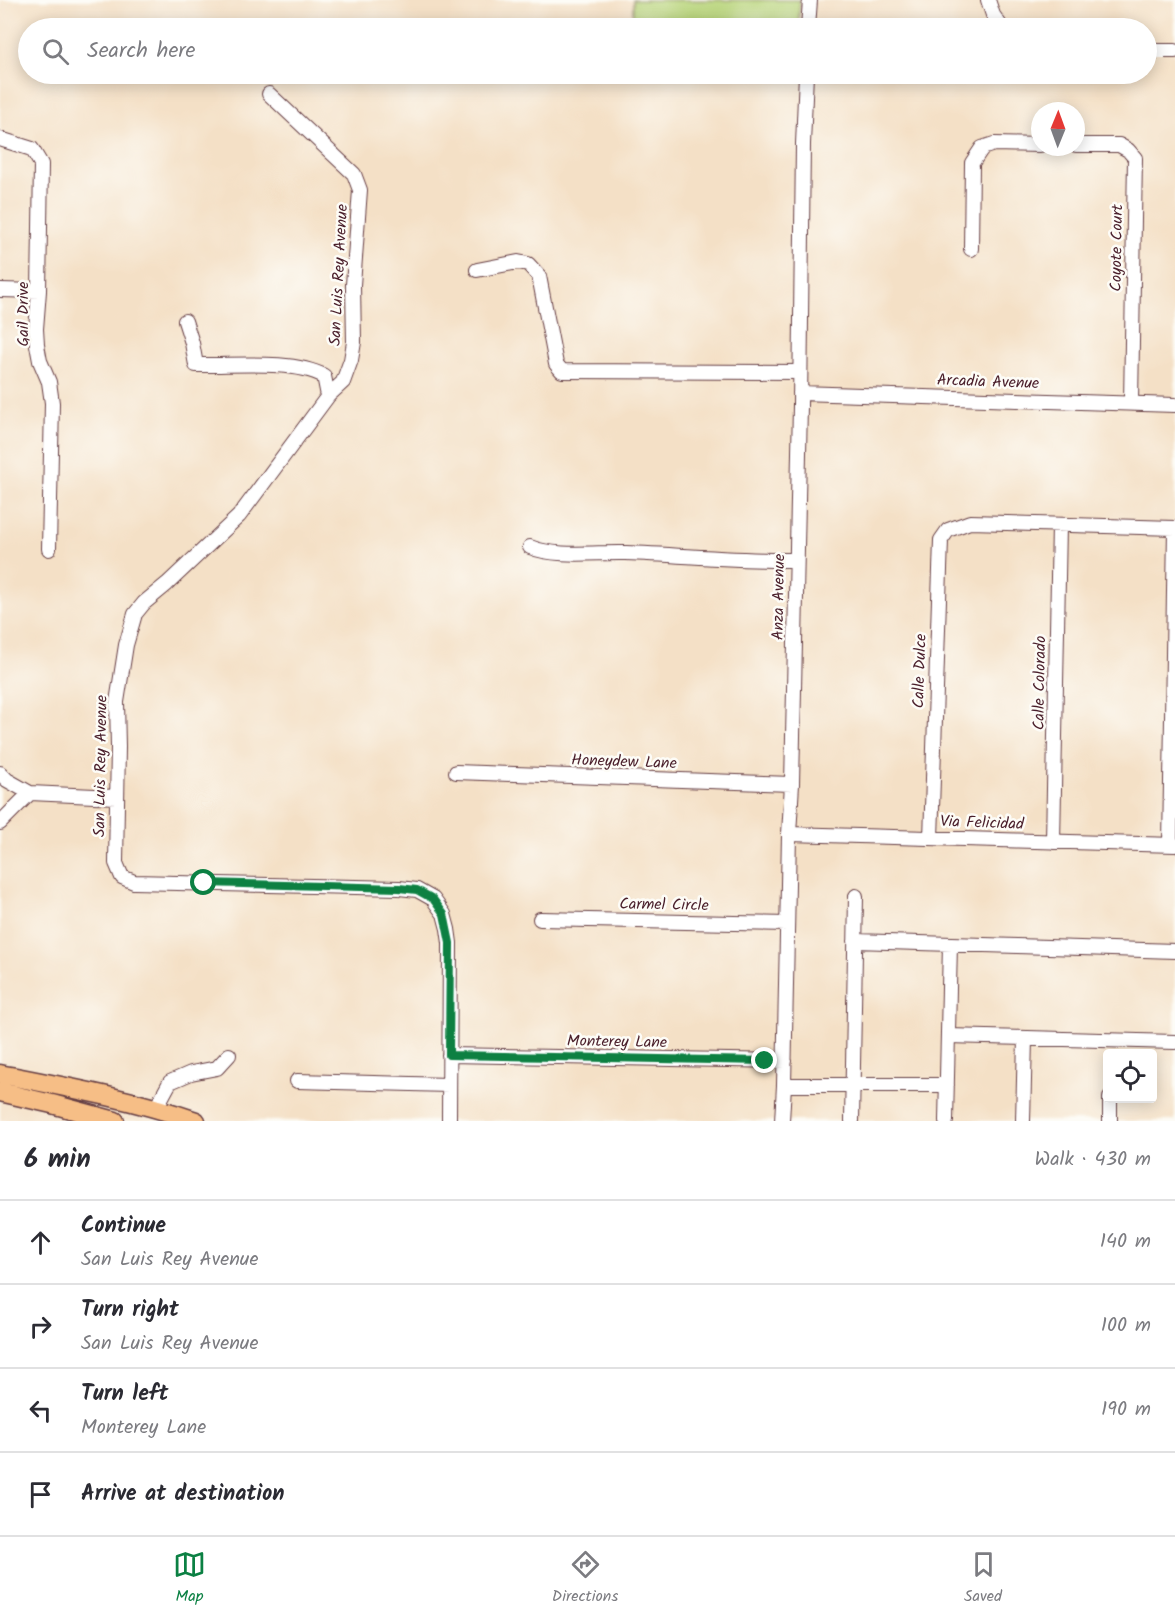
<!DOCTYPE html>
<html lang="en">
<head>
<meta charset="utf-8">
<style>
	:root { --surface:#fff; --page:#f2f2f3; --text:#2b2b33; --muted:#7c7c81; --line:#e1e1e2; --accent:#0b8043 }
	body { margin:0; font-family:Kalam,sans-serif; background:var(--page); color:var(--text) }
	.controls { position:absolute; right:18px; bottom:18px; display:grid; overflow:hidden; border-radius:6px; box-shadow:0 3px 15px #0003 }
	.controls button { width:54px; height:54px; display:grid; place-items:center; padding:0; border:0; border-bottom:2px solid var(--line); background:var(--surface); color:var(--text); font:30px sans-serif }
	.compass { position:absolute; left:1031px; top:102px; width:54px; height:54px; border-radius:50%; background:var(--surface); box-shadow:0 3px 15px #0003; rotate:1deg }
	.stop { position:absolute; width:18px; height:18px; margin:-14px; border:4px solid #0b8043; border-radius:50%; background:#fff }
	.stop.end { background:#0b8043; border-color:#fff; box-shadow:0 2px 6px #0008 }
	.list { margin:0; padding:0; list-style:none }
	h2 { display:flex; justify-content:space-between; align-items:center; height:78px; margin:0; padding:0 24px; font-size:26px }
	h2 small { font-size:20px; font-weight:400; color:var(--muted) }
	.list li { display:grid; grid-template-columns:39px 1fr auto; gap:18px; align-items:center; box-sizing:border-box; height:84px; padding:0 24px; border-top:2px solid var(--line) }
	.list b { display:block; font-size:22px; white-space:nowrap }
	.list p { margin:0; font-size:20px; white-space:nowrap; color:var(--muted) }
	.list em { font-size:20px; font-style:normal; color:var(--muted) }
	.icon { flex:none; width:33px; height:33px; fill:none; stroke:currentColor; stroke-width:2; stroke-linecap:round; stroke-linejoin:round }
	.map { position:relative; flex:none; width:1175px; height:1121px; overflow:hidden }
	.search { position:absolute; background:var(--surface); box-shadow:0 3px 15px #0003; left:18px; right:18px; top:18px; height:66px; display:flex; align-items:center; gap:15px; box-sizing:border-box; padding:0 21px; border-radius:33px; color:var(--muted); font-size:22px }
	.sheet { height:414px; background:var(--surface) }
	nav { display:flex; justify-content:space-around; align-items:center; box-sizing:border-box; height:84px; border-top:2px solid var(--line); background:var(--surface); font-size:16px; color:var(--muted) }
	nav a { display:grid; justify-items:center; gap:3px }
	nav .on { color:var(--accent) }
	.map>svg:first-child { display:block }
	.green { fill:#b8d47a; stroke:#817a52; stroke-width:1.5 }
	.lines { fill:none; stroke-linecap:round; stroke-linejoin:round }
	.minor-casing { stroke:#643c42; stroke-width:16 }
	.major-casing { stroke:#643c42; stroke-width:21 }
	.minor { stroke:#fff; stroke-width:14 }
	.major { stroke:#f6be86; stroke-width:18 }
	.route { stroke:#0b8043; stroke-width:8 }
	.labels { text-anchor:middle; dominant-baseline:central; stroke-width:5; stroke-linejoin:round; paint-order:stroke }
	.street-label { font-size:16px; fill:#4a1f2b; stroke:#fdfcf7 }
</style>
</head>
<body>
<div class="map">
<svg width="1175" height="1121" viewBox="0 0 1175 1121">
	<rect width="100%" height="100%" fill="#fdfcf7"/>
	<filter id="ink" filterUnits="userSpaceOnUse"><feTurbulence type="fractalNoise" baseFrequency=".0167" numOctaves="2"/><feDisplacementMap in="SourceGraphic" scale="12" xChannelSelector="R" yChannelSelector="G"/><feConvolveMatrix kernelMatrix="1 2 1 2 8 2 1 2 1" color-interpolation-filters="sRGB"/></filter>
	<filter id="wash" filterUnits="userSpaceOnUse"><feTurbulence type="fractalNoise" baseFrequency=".008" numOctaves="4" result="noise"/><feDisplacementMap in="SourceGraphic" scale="24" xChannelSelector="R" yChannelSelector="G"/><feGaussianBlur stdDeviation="1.35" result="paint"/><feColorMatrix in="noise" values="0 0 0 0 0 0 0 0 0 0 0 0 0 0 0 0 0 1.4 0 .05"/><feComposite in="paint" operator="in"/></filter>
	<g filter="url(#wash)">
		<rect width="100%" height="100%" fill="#f4e0c6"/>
		<path class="green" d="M 633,0 L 800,0 L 798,28 L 633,28 Z"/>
	</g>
	<g filter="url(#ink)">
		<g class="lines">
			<g class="minor-casing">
				<path id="minor" d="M 988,0 L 993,15 L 1002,28
					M 808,28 L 810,0
					M 1146,51 L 1175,51
					M 269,94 L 354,174 L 360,190 L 353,285 L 354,342 L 351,360 L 343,382 L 328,396 L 239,516 L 167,584 L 144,603 L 135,614 L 126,645 L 117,702 L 118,747 L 116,863 L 122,877 L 134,882 L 399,888 L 417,890 L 433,899 L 444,914 L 448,929 L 450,943 L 449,1121
					M 0,139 L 32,149 L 41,164 L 39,291 L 36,329 L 37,345 L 40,361 L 49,382 L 52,403 L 49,549
					M 1076,145 L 1119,145 L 1128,150 L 1135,158 L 1131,403
					M 971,249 L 972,163 L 982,148 L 994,144 L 1040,145
					M 477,270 L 518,262 L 528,264 L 539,276 L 556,364 L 562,371 L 800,372
					M 0,290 L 39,291
					M 185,321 L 192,343 L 196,365 C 233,366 292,359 324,376 L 328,396
					M 800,393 L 1175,405
					M 530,547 C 556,558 597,552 626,553 C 683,555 739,561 796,560
					M 456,772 L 792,784
					M 0,773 L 7,780 L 30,793 L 116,797
					M 0,823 L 30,793
					M 789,834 L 1175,845
					M 931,838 L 941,540 L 948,530 L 970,522 L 1175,528
					M 1053,842 L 1059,525
					M 1170,845 L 1175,528
					M 540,919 L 787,924
					M 855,941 L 1175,951
					M 948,1036 L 1175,1042
					M 449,1055 L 785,1061
					M 297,1081 L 449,1085
					M 784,1085 L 947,1085
					M 156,1108 L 170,1082 L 191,1073 L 217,1068 L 229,1055
					M 782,1121 L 784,1085 L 789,834 L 792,784 L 800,406 L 803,144 L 806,74
					M 852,1121 L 856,896
					M 946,1121 L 950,944
					M 1023,1121 L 1025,1038
					M 1110,1121 L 1110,1098"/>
			</g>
			<g class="major-casing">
				<path id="major" d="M 0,1074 C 66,1087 132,1099 196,1121
					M 0,1092 L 52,1104 L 115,1121"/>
			</g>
			<use href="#minor" class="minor"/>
			<use href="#major" class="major"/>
		</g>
	</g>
	<g class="lines" filter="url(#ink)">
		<path class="route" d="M 204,883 L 399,888 L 417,890 L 433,899 L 444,914 L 450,943 L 449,1055 L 765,1061"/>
	</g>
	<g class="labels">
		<g class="street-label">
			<text transform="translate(1117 248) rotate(-89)">Coyote Court</text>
			<text transform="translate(339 275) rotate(-87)">San Luis Rey Avenue</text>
			<text transform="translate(23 314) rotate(-90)">Gail Drive</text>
			<text transform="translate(988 382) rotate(2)">Arcadia Avenue</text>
			<text transform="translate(779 597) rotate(-89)">Anza Avenue</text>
			<text transform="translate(920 671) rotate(-88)">Calle Dulce</text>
			<text transform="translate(1040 683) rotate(-89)">Calle Colorado</text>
			<text transform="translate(624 762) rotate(2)">Honeydew Lane</text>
			<text transform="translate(101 766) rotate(-89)">San Luis Rey Avenue</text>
			<text transform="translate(982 823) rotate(2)">Via Felicidad</text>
			<text transform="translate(664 905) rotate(1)">Carmel Circle</text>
			<text transform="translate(617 1042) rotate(1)">Monterey Lane</text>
		</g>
	</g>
</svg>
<div class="controls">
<button><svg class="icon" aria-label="locate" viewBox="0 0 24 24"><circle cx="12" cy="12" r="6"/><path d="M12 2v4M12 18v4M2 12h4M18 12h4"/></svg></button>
</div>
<svg class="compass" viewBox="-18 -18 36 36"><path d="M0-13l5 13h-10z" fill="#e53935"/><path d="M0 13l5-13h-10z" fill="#7c7c81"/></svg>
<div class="stop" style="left:204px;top:883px"></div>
<div class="stop end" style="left:765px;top:1061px"></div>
<div class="search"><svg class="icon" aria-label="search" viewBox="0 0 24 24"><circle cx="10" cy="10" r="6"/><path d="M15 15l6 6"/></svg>Search here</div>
</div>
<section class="sheet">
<h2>6 min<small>Walk · 430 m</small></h2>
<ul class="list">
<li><svg class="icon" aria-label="ahead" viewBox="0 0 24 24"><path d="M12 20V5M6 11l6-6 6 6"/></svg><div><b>Continue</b><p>San Luis Rey Avenue</p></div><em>140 m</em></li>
<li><svg class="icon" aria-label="right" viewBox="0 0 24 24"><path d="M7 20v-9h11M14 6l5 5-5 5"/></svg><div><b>Turn right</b><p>San Luis Rey Avenue</p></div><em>100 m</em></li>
<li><svg class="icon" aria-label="left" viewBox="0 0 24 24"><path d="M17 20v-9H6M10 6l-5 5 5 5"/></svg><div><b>Turn left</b><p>Monterey Lane</p></div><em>190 m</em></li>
<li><svg class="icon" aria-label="arrive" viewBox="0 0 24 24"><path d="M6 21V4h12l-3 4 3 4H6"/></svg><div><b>Arrive at destination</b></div></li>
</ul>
</section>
<nav>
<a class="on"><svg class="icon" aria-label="map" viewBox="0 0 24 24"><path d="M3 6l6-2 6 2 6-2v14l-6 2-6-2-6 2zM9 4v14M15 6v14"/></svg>Map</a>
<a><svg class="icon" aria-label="directions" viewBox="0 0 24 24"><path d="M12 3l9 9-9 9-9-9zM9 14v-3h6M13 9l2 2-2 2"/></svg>Directions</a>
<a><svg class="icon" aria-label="saved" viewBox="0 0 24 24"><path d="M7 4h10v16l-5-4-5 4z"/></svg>Saved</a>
</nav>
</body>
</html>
